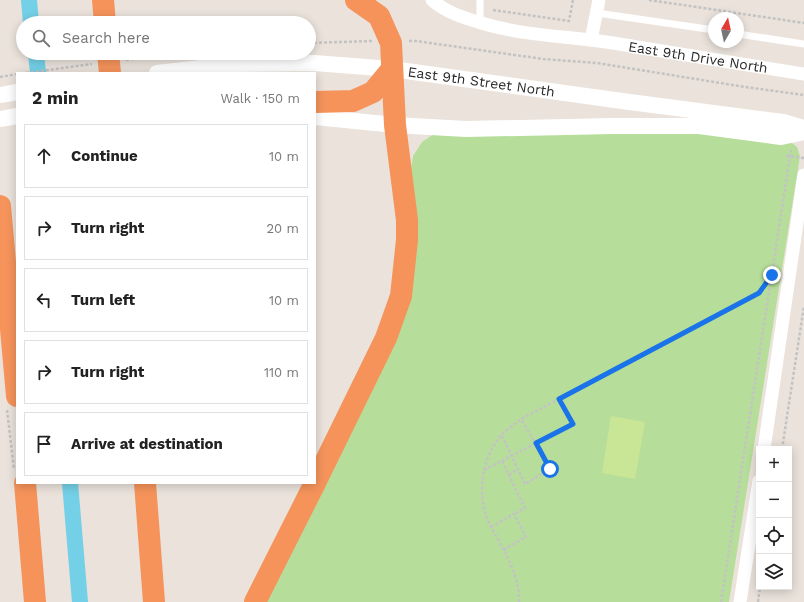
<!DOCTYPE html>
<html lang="en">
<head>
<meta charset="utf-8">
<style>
	:root { --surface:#fff; --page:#f2f2f2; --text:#222; --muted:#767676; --line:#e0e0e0 }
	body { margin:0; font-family:"Work Sans",sans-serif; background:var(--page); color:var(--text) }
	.controls { position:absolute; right:12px; bottom:12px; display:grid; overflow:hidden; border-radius:0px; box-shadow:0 2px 10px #0003 }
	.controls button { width:36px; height:36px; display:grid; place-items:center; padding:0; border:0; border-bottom:1px solid var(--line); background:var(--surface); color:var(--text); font:20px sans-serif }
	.compass { position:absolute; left:708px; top:12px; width:36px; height:36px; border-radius:50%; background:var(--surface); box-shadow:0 2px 10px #0003; rotate:9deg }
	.stop { position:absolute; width:12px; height:12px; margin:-9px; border:3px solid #1a73e8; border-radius:50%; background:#fff }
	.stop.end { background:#1a73e8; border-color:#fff; box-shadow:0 1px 4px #0008 }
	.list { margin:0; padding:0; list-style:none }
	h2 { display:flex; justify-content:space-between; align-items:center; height:52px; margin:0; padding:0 16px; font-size:17px }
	h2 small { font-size:13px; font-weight:400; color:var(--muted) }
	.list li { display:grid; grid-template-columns:26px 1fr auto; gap:12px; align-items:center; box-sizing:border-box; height:64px; margin:0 8px 8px; padding:0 8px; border:1px solid var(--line); border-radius:0px }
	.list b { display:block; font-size:15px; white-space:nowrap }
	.list em { font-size:13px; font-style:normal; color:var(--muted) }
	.icon { flex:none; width:22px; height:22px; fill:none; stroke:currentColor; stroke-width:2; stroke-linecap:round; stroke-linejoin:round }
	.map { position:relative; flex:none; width:804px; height:602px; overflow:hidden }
	.search { position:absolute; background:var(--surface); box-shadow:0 2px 10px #0003; left:16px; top:16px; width:300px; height:44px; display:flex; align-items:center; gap:10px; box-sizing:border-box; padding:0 14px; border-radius:22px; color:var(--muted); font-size:15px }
	.panel { position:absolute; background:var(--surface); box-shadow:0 2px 10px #0003; left:16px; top:72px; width:300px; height:412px; border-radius:0px }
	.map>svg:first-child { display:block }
	.green { fill:#b6de9a }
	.pitch { fill:#c9e596 }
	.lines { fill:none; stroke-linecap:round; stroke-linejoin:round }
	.canal { stroke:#73d0e7; stroke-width:16 }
	.path { stroke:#c3c3c3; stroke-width:2.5; stroke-dasharray:3 2; stroke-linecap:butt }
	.service { stroke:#fff; stroke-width:7 }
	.minor { stroke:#fff; stroke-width:13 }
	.tertiary { stroke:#fff; stroke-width:16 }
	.motorway { stroke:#f5935b; stroke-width:22 }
	.route { stroke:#1a73e8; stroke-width:5 }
	.labels { text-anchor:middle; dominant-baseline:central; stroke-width:3; stroke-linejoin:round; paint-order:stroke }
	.street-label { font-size:14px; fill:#282828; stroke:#fff }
</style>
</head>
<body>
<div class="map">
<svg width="804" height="602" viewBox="0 0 804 602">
	<rect width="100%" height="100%" fill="#eae2db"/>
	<path class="green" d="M 697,132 L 792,143 L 797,147 L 800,156 L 729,602 L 264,602 L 379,375 L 413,156 L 422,142 L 434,134 Z"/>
	<path class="pitch" d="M 611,416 L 645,422 L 635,479 L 602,473 Z"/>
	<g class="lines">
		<path class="canal" d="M 29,0 L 31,23
			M 36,53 L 38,73
			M 70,483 L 80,602"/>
		<path class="path" d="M 649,0 L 804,23
			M 493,10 L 569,21 L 573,0
			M 409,41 L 416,41 L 543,59 L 597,63 L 745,87 L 804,95
			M 309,43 L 372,41
			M 126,60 L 175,53
			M 26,73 L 92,64
			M 0,77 L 17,74
			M 786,156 L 804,158
			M 7,410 L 14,469
			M 502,436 L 525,484 L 550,469 L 521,419
			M 782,449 L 804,306
			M 502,461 L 525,508 L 514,514
			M 484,470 L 573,424 L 559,399
			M 509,475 L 518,469
			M 491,527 L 514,514 L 526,537 L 503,550
			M 519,602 C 520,583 511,564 502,547 C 498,539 493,531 489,523 C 477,497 481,462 498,439 C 504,431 514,425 521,419 L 759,293 L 772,275
			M 721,602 L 791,150
			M 758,602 L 760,587"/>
		<path class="service" d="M 480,0 L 480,23
			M 597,13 L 714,30
			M 738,34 L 804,44"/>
		<path class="minor" d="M 432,0 C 446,12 461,17 478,22 C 522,36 568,36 613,43 C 676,53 740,64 804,74
			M 591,40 L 599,0
			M 764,449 L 804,175
			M 740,602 L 759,481"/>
		<g class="tertiary">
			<path id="s1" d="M 157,73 L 237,64 L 314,63 L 392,69 L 622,101 L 783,122 L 804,128"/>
			<path d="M 0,95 L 17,92"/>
			<path d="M 315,117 L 395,125 L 466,129 L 613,126 L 699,126 L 781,137 L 804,132"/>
			<path d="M 0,119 L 17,116"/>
		</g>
		<path class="motorway" d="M 103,0 L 105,23
			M 108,53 L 110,73
			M 315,102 L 353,101 L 373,92 L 392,69
			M 0,206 L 17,396
			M 25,483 L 35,602
			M 145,483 L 154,602
			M 315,483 L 386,338 L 401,296 L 407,240 L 407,220 L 395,125 L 391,43 L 379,16 L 356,0
			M 255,602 L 315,483"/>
	</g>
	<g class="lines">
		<path class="route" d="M 550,469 L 536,443 L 573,424 L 559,399 L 759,293 L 772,275"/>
	</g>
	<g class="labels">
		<g class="street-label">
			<text transform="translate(698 57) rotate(9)">East 9th Drive North</text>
			<text stroke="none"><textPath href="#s1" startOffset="326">East 9th Street North</textPath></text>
		</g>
	</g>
</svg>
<div class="controls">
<button>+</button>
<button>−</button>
<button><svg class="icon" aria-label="locate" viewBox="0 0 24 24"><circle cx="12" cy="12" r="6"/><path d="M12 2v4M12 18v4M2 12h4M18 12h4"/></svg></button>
<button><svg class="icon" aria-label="layers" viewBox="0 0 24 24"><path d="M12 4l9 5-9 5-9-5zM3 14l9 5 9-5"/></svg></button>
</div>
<svg class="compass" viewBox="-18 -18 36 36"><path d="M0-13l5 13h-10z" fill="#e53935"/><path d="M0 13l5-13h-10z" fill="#767676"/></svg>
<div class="stop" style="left:550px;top:469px"></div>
<div class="stop end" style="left:772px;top:275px"></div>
<div class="search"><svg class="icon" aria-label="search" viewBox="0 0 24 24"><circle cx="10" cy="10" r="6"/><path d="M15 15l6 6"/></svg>Search here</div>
<section class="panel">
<h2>2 min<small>Walk · 150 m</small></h2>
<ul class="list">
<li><svg class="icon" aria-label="ahead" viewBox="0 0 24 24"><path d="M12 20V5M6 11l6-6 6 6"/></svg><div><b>Continue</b></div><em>10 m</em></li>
<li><svg class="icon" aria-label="right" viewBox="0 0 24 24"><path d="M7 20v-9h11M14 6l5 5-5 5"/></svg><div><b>Turn right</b></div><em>20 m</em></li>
<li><svg class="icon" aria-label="left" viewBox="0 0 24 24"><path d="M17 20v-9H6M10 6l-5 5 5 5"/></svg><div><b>Turn left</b></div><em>10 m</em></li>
<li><svg class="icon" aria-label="right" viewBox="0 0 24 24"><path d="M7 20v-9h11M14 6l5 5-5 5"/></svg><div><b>Turn right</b></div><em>110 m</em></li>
<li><svg class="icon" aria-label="arrive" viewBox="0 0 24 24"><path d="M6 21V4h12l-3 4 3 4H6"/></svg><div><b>Arrive at destination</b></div></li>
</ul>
</section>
</div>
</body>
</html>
